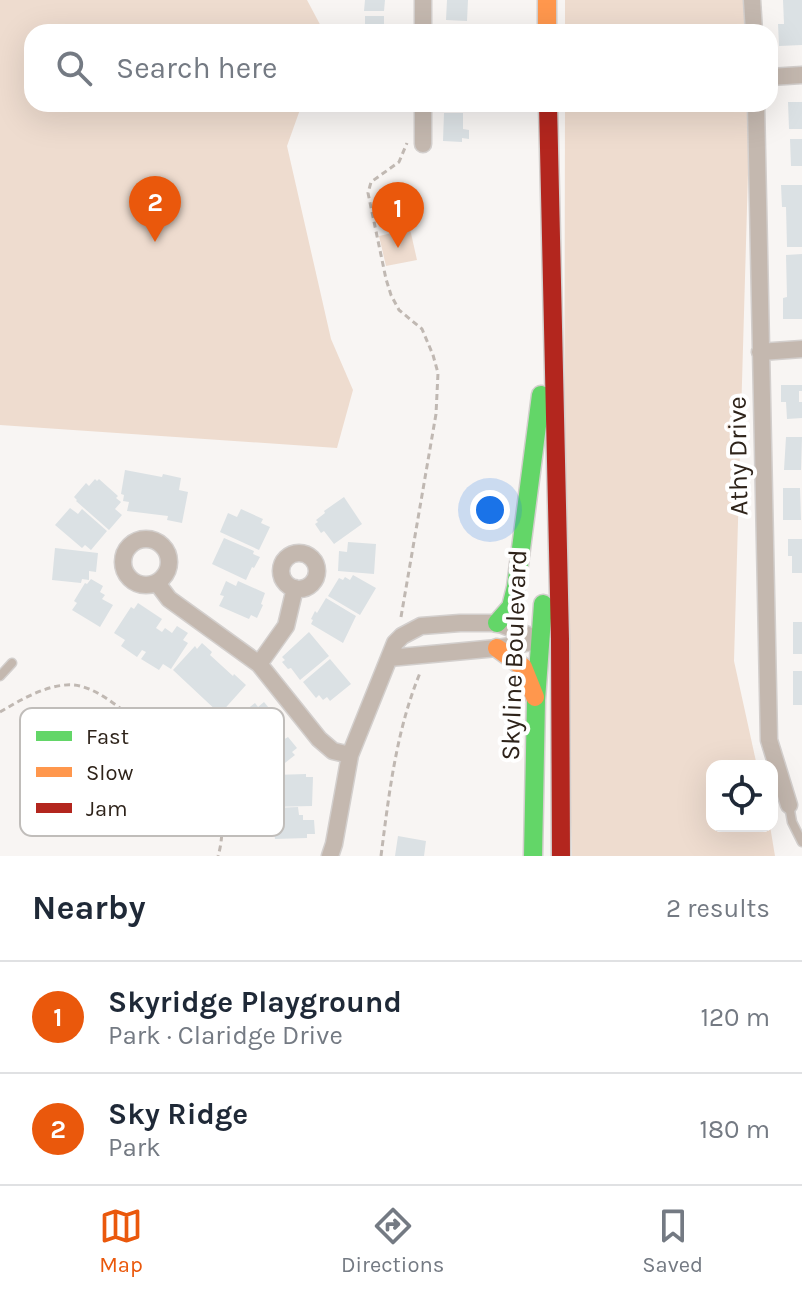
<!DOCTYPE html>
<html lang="en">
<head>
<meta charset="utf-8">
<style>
	:root { --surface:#fff; --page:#f6f6f7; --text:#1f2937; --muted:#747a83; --line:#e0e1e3; --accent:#ea580c }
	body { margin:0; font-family:Karla,sans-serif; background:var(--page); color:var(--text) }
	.controls { position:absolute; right:24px; bottom:24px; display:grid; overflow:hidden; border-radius:16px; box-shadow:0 8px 32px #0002 }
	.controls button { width:72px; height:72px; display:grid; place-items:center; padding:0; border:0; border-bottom:2px solid var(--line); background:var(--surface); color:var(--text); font:40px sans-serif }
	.you { position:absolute; left:490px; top:510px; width:28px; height:28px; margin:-20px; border:6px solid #fff; border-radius:50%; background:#1a73e8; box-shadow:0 0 0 12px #1a73e833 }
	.badge { display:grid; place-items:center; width:52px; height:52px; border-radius:50%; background:var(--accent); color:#fff; font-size:26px; font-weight:700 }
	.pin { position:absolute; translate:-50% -66px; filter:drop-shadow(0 2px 4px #0008) }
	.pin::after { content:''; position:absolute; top:42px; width:28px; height:24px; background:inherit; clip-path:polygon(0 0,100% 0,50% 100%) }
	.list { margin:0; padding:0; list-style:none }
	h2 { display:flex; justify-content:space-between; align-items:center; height:104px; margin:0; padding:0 32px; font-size:34px }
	h2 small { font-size:26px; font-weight:400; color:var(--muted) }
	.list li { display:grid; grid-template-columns:52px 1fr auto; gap:24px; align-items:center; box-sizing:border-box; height:112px; padding:0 32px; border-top:2px solid var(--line) }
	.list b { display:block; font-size:30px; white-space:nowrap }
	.list p { margin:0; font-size:26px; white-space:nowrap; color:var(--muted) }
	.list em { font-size:26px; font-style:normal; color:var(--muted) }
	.icon { flex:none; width:44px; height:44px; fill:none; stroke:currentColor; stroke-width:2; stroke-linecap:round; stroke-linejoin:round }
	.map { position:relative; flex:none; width:802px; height:856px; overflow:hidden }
	.search { position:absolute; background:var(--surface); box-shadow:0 8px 32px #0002; left:24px; right:24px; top:24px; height:88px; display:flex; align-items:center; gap:20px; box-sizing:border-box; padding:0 28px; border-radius:24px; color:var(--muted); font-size:30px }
	.sheet { height:328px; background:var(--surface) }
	nav { display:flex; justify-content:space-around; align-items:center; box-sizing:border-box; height:112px; border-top:2px solid var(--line); background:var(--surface); font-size:22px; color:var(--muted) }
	nav a { display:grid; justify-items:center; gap:4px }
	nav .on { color:var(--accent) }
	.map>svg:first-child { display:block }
	.green { fill:#eedccf }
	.building { fill:#dbe1e4 }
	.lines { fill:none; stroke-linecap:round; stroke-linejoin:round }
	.lane-casing { stroke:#d3cfcd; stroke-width:11 }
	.street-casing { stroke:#d3cfcd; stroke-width:19 }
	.fast-casing { stroke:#d3cfcd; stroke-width:21 }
	.slow-casing { stroke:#d3cfcd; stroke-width:21 }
	.jam-casing { stroke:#d3cfcd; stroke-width:21 }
	.path { stroke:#c0b8b2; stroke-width:3; stroke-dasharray:6 4; stroke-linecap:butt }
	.lane { stroke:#c4b8af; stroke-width:8 }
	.street { stroke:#c4b8af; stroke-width:16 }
	.fast { stroke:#63d668; stroke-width:18 }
	.slow { stroke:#ff974d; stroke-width:18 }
	.jam { stroke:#b3261e; stroke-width:18 }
	.labels { text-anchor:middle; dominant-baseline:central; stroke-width:8; stroke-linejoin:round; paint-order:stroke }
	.street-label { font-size:26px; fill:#2e231a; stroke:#fff }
	.key { fill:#fff; stroke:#c0bdba; stroke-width:2 }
	.key-label { font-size:22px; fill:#2e231a }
</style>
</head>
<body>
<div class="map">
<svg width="802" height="856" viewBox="0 0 802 856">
	<rect width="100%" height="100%" fill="#f8f5f3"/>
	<path class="green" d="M 0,0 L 307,0 L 324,32 L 32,32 L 32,104 L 302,104 L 287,146 L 331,339 L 353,390 L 337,448 L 0,425 Z
		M 565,0 L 753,0 L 752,32 L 565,32 Z
		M 565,104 L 750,104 L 734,661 L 757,766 L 712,766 L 712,826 L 770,826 L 775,856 L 572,856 L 564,587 Z
		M 410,229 L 417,260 L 386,266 L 379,236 Z"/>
	<path class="building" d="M 365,0 L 385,0 L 384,11 L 364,11 Z
		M 447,0 L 468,0 L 467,21 L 446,20 Z
		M 783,0 L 802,0 L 802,45 L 779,46 L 778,24 L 784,24 Z
		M 365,16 L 384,16 L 384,32 L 365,32 Z
		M 447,24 L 466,24 L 466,32 L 446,32 Z
		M 788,102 L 802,102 L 802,129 L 789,129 Z
		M 444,113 L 463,113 L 463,129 L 469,130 L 469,139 L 462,138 L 462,142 L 443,141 Z
		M 790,139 L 802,139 L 802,166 L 791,166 Z
		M 781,185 L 802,185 L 802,247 L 787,247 L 786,207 L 782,207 Z
		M 802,254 L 802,319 L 783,319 L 783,298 L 787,297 L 786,255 Z
		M 781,385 L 802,385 L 802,391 L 799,391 L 799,402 L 802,402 L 802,418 L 787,419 L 786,402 L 781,402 Z
		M 786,437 L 802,437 L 801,470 L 784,470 Z
		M 125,470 L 162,477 L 163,474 L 181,478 L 179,490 L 188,492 L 182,523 L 167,520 L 168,516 L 127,511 L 129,502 L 123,501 L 124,495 L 121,494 Z
		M 95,479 L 97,481 L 99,479 L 118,496 L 116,498 L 121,502 L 115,509 L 122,515 L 109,530 L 76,501 L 77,500 L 74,497 L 86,483 L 89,486 Z
		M 783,488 L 800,488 L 801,520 L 783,520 Z
		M 344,497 L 362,524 L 334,544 L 324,531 L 321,533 L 315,524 L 318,522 L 316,520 L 325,513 L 324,511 Z
		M 70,508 L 78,514 L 82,509 L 107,531 L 91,550 L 85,545 L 82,548 L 55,525 Z
		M 241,509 L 263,519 L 261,523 L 270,527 L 259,550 L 220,532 L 228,513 L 237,517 Z
		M 224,538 L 254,551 L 253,554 L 260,557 L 254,568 L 252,567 L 246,580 L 212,564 Z
		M 788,539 L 802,539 L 802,573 L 792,573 L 792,556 L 788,556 Z
		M 348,542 L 376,544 L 374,574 L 338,571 L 339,551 L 347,552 Z
		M 55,548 L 98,553 L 96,572 L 89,571 L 89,580 L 82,579 L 81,583 L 52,580 Z
		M 353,575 L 376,588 L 360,615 L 328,596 L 339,578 L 343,580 L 345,577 L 350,580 Z
		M 91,579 L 103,586 L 100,592 L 105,595 L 102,599 L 113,605 L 100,627 L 72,610 L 77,603 L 74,601 L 85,583 L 87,584 Z
		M 226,581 L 236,586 L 238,581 L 265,593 L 261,604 L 263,605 L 257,618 L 251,615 L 249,619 L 219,606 L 224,596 L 220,595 Z
		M 326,598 L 356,616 L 343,643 L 311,624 L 313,620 L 311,619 L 315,611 L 317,613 Z
		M 138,603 L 162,619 L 156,628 L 162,632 L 165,628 L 172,633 L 177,626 L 188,633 L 183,640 L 188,643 L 171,669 L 163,664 L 159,670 L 141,659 L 146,652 L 142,650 L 137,657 L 121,646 L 125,640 L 114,633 L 131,607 L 134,609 Z
		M 793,622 L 802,622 L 802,654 L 793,654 Z
		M 309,632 L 329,656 L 300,680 L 291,668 L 288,669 L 282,662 L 285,660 L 282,657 Z
		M 202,643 L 212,652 L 210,655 L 233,676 L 234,674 L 246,685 L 220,714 L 173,670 L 195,646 L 197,649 Z
		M 330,659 L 351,684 L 330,701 L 327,697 L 323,700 L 319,695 L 316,698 L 303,682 Z
		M 793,671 L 802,671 L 802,705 L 793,705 Z
		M 264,702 L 273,713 L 267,718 L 269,720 L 264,724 L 277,740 L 280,737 L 283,740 L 288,737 L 297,748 L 292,752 L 295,755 L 271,774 L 229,723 L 255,703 L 258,707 Z
		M 306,774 L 306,777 L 313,777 L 312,806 L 269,807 L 269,788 L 274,788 L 274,775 Z
		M 298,807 L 299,815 L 303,815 L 303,820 L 314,820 L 315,834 L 307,834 L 307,838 L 275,839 L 274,830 L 269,830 L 268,812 L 274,812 L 273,808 Z
		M 398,836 L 426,841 L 424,856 L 395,856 Z"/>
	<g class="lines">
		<g class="lane-casing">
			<path id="lane" d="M 0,676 L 12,663
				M 789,805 L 792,822 L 802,842"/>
		</g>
		<g class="street-casing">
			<path id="street" d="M 752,0 L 754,32
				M 423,32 L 423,0
				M 770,77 L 802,75
				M 756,104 L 769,740 L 789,805
				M 423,144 L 423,104
				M 760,352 L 802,349
				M123 562a23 23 0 1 1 46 0a23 23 0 1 1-46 0Z
				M281 571a18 18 0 1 1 36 0a18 18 0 1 1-36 0Z
				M 157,583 L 169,599 L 259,664 L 319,739 L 333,751 L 350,755
				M 389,658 L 497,648 L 538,641
				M 259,664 L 286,626 L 295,588
				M 330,856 L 334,844 L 350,755 L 395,643 L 402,636 L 421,626 L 460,623 L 497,623 L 541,640"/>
		</g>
		<g class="fast-casing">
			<path id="fast" d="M 497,623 L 511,607 L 516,587 L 541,395
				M 533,856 L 536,700 L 543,604"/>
		</g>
		<g class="slow-casing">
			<path id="slow" d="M 547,0 L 547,32
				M 497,648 L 523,667 L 535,697"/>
		</g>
		<g class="jam-casing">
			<path id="jam" d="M 548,104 L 560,639 L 561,856"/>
		</g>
		<path class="path" d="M 401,617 L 436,414 L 438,373 L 433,355 L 422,329 L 399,310 L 391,295 L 386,279 L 368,193 L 371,182 L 399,162 L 407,143
			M 0,712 C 22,699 54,680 80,686 C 101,691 120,709 138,721 C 151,730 168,733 182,741 C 217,759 229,821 218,856
			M 381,856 C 389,794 396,731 420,673"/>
		<use href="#lane" class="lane"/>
		<use href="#street" class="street"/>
		<use href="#fast" class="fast"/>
		<use href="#slow" class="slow"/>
		<use href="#jam" class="jam"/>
	</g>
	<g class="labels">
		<g class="street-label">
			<text transform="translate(738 456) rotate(-91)">Athy Drive</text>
			<text transform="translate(514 655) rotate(-88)">Skyline Boulevard</text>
		</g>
	</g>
	<rect x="20" y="708" width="264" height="128" rx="12" class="key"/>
	<rect x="36" y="731" width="36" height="10" fill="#63d668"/>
	<rect x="36" y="767" width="36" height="10" fill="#ff974d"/>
	<rect x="36" y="803" width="36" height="10" fill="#b3261e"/>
	<g class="key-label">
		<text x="86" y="744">Fast</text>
		<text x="86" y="780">Slow</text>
		<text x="86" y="816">Jam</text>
	</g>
</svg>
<div class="controls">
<button><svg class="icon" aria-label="locate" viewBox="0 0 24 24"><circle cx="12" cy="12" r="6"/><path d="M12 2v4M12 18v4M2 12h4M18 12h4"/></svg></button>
</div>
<div class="you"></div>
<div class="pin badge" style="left:398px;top:248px">1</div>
<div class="pin badge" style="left:155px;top:242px">2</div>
<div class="search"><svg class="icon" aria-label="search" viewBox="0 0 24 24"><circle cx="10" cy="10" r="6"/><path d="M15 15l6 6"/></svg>Search here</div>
</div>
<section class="sheet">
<h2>Nearby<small>2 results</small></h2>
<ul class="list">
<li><span class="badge">1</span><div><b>Skyridge Playground</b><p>Park · Claridge Drive</p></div><em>120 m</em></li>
<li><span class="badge">2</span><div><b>Sky Ridge</b><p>Park</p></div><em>180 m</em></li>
</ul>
</section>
<nav>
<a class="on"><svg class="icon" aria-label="map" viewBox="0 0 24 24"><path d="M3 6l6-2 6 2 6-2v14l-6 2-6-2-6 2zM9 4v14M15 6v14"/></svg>Map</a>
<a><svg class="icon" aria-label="directions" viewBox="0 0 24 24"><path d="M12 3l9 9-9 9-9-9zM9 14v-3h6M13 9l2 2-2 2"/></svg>Directions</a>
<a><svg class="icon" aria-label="saved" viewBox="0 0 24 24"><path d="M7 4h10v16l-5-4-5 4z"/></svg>Saved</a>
</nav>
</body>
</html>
